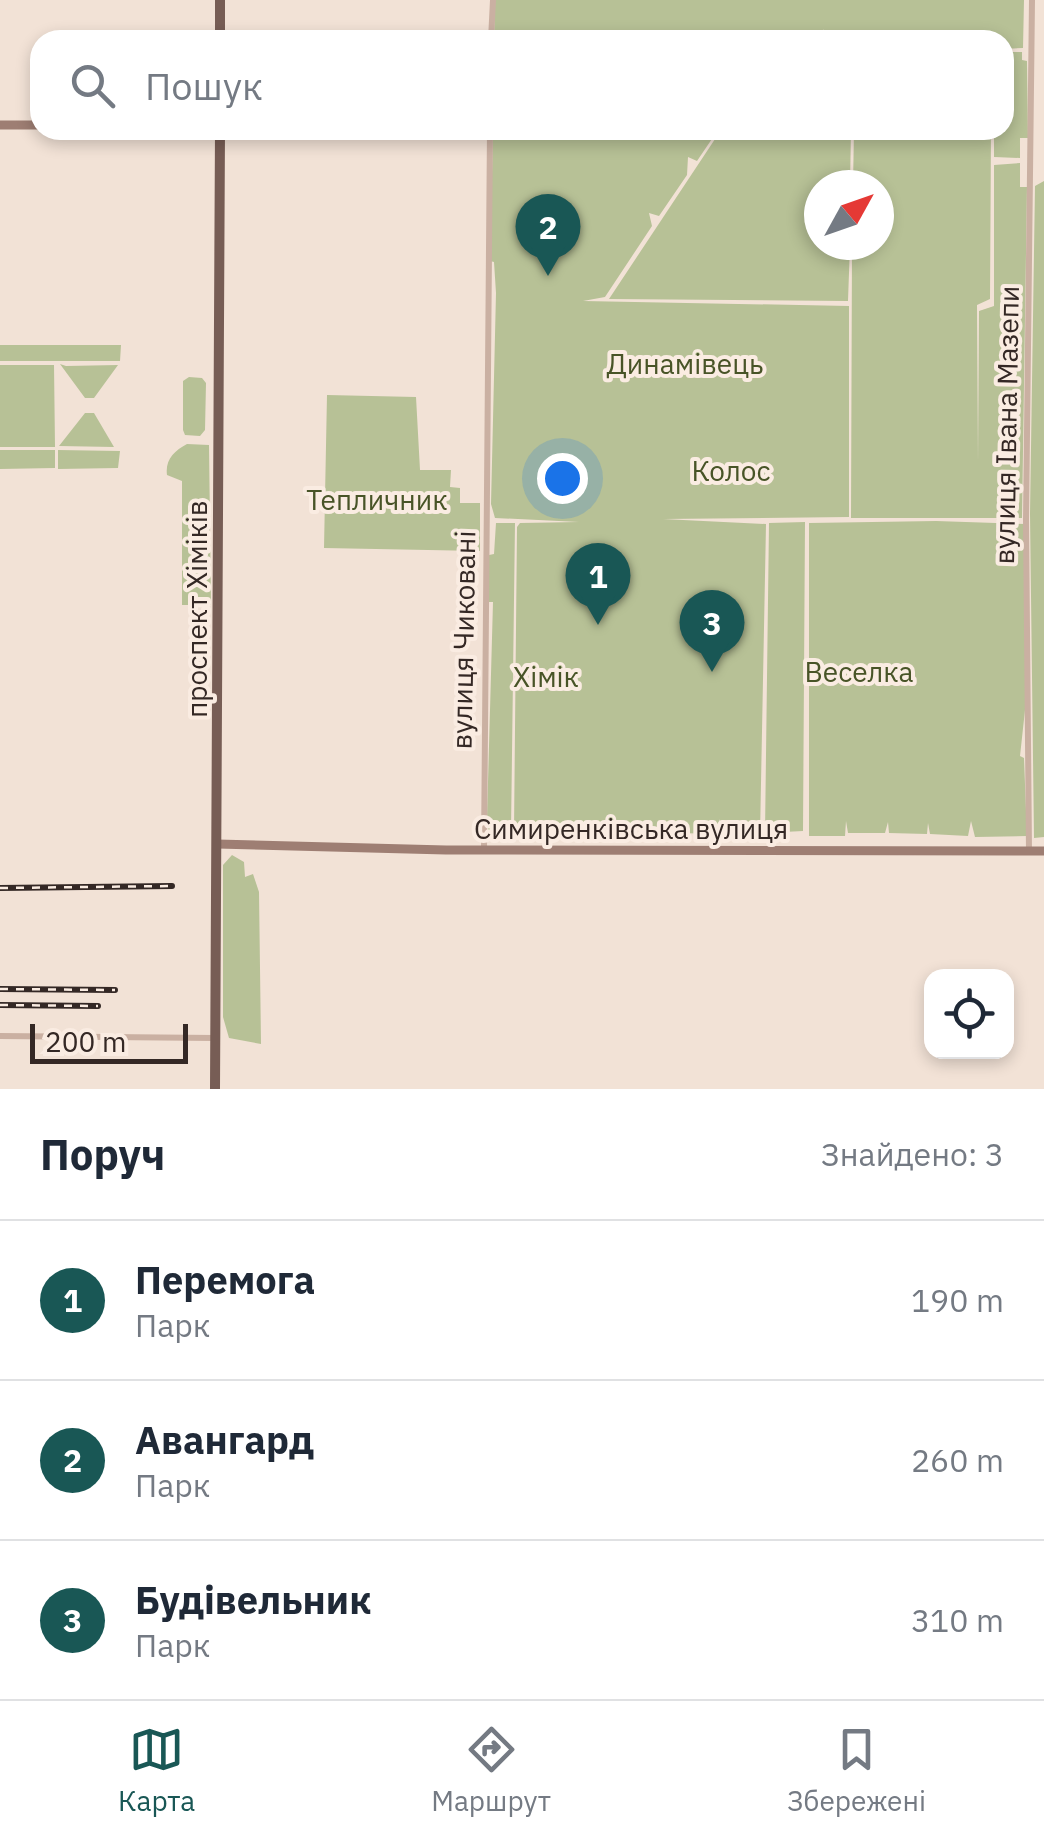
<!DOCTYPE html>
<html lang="uk">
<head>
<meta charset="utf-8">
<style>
	:root { --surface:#fff; --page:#f2f2f3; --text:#1f2937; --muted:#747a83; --line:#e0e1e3; --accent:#195755 }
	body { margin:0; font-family:"IBM Plex Sans",sans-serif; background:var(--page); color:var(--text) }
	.controls { position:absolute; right:30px; bottom:30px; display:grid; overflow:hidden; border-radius:20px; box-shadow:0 5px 15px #0003 }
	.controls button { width:90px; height:90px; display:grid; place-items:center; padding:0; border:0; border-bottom:2px solid var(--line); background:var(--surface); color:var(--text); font:50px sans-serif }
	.compass { position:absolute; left:804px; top:170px; width:90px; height:90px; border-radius:50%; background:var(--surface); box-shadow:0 5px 15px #0003; rotate:50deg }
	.scale { position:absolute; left:30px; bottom:25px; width:158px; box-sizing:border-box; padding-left:10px; border:5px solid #342825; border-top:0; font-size:28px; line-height:35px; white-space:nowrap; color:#342825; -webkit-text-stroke:8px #faece2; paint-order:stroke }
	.you { position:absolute; left:562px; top:478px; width:35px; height:35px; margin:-25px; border:8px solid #fff; border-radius:50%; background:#1a73e8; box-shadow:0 0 0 15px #1a73e833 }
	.badge { display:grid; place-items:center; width:65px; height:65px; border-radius:50%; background:var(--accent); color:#fff; font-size:32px; font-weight:700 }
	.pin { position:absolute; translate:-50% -82px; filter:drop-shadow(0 2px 5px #0008) }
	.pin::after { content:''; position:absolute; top:52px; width:35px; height:30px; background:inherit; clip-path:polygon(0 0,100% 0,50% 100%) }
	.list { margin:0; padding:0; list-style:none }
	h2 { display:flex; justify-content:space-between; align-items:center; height:130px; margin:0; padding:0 40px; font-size:42px }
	h2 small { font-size:32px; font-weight:400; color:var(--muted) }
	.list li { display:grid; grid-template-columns:65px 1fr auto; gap:30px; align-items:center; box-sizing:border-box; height:160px; padding:0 40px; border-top:2px solid var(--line) }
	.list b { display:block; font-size:38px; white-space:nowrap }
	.list p { margin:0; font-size:32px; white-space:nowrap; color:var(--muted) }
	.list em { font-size:32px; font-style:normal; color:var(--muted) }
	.icon { flex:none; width:55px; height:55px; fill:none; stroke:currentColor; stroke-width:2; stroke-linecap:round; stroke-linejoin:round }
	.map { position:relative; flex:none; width:1044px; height:1089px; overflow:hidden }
	.search { position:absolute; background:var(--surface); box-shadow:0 5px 15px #0003; left:30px; right:30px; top:30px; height:110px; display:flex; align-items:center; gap:25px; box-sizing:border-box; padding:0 35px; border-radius:30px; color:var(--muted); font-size:38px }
	.sheet { height:610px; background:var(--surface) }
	nav { display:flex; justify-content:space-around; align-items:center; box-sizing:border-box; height:140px; border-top:2px solid var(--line); background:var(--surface); font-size:28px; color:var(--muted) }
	nav a { display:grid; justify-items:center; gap:5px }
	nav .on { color:var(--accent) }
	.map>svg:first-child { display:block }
	.green { fill:#b7c196 }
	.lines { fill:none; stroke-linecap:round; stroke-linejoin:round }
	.street { stroke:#cab0a2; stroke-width:6 }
	.secondary { stroke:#9e7e73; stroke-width:9 }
	.primary { stroke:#775d55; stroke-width:10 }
	.rail-casing { stroke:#342825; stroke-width:6 }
	.rail { stroke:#faece2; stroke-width:2.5; stroke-dasharray:8; stroke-linecap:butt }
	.labels { text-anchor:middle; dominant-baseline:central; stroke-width:8; stroke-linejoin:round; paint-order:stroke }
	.park-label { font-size:28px; fill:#485427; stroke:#faece2 }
	.street-label { font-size:28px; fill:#342825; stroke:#faece2 }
</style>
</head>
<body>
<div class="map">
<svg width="1044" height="1089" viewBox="0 0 1044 1089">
	<rect width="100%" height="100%" fill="#f2e2d6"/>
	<path class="green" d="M 495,0 L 1024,0 L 1023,48 L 1004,49 L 1004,40 L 837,40 L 823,29 L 832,40 L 494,40 Z
		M 1004,52 L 1022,52 L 1022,60 L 1027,61 L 1028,138 L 1020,138 L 1020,158 L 994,157 L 994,130 L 1004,130 Z
		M 493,130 L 718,130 L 697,161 L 688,157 L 687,175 L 659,216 L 649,213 L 652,226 L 605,297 L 583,301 L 849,306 L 849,517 L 663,519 L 766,524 L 760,835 L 720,835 L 720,819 L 716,834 L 679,833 L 677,823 L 675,831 L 638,831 L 637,821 L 636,831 L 596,831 L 595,820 L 594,831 L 555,831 L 553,821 L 551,831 L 514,831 L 517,527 L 520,523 L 579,522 L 495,518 L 491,504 L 496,293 L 494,262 L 490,261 Z
		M 721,130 L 851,130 L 850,185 L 819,185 L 819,245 L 850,245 L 848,301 L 609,299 Z
		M 854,130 L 991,130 L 990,299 L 977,305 L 978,463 L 979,311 L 994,306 L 994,165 L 1020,163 L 1020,187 L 1027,187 L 1022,518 L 851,518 L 852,245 L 879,245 L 879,185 L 853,185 Z
		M 1044,181 L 1044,837 L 1034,838 L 1030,514 L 1035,186 Z
		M 0,345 L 121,345 L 120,361 L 0,361 Z
		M 60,364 L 66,366 L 118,365 L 94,398 L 85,398 Z
		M 0,365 L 54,365 L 55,447 L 0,447 Z
		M 189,377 L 202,378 L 206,383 L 205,430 L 200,436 L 185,435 L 183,430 L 183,381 Z
		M 327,395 L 416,397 L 420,470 L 451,470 L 450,487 L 460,488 L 460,503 L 480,503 L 480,551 L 324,548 Z
		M 85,413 L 94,413 L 114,447 L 59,446 Z
		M 187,444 L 209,445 L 211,605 L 182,605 L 182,481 L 167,475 C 165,460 174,451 187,444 Z
		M 0,450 L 55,450 L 55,468 L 0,469 Z
		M 58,450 L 120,451 L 118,468 L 58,469 Z
		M 936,521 L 1025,524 L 1025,710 L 1020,756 L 1024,758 L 1027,836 L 975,837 L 971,821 L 968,836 L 930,834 L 928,823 L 927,834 L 889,833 L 888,822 L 885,833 L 848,833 L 846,821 L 845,836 L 809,836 L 809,523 Z
		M 805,522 L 803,831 L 765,833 L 769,523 Z
		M 496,523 L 515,523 L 511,831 L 488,831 L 487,818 L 493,602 L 489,602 L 489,555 L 494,554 Z
		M 232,855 L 244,862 L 245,877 L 253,874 L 259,892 L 261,1044 L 229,1038 L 223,1017 L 223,865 Z"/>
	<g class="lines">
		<path class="street" d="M 491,40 L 493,0
			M 484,850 L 490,130
			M 1029,851 L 1026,520 L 1032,0
			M 0,1036 L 215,1038"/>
		<path class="secondary" d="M 0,125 L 40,125
			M 217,844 L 446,850 L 1044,851"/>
		<path class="primary" d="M 220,40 L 220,0
			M 215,1089 L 220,130"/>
		<g class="rail-casing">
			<path id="rail" d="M 0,888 L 172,886
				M 0,989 L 115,990
				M 0,1005 L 98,1006"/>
		</g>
		<use href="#rail" class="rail"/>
	</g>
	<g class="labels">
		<g class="park-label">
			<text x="685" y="363">Динамівець</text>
			<text x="731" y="470">Колос</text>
			<text x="377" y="499">Тепличник</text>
			<text x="859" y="671">Веселка</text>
			<text x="546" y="676">Хімік</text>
		</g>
		<g class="street-label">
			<text transform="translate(1006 425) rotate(-89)">вулиця Івана Мазепи</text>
			<text transform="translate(196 609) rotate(-90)">проспект Хіміків</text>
			<text transform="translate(463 640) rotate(-89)">вулиця Чиковані</text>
			<text x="631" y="828">Симиренківська вулиця</text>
		</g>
	</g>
</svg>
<div class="controls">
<button><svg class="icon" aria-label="locate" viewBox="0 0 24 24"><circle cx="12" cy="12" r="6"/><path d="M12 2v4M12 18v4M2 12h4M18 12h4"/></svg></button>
</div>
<svg class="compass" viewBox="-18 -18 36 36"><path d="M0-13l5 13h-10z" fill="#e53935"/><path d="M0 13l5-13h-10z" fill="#747a83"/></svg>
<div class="scale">200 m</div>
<div class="you"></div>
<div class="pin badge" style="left:598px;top:625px">1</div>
<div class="pin badge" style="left:548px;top:276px">2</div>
<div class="pin badge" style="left:712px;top:672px">3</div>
<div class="search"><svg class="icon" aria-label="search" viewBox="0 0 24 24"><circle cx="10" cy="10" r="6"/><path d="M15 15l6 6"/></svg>Пошук</div>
</div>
<section class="sheet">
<h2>Поруч<small>Знайдено: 3</small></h2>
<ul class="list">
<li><span class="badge">1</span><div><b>Перемога</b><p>Парк</p></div><em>190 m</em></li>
<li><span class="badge">2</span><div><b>Авангард</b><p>Парк</p></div><em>260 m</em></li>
<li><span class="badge">3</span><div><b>Будівельник</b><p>Парк</p></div><em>310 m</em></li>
</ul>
</section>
<nav>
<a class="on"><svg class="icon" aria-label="map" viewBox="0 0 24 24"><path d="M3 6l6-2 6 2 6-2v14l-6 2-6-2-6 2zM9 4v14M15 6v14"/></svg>Карта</a>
<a><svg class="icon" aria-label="directions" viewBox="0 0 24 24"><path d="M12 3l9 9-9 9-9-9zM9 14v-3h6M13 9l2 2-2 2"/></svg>Маршрут</a>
<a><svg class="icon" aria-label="saved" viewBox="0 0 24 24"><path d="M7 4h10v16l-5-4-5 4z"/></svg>Збережені</a>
</nav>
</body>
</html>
